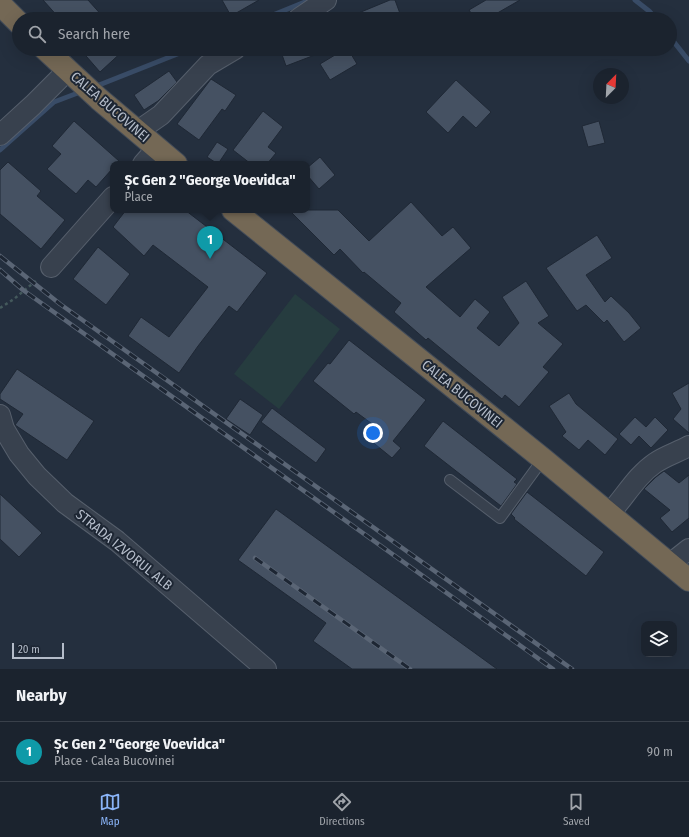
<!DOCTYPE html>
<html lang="en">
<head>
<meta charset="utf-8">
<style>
	:root { --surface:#1b232e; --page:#242b36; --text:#f1f3f6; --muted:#a0a4aa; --line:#39404a; --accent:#8ab4f8 }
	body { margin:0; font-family:"Fira Sans Condensed",sans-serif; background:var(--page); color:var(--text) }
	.controls { position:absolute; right:12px; bottom:12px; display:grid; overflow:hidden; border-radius:8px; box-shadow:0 4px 16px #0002 }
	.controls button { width:36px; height:36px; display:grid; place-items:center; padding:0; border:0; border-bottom:1px solid var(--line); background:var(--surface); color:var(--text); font:20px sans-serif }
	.compass { position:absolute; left:593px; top:68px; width:36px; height:36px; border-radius:50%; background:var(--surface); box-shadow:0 4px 16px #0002; rotate:24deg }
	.scale { position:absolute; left:12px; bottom:10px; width:52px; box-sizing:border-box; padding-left:4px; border:2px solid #b4bcc9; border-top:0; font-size:11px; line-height:14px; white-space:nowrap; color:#b4bcc9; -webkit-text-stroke:3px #1d2633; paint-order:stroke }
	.you { position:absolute; left:373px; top:433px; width:14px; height:14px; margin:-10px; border:3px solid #fff; border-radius:50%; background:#1a73e8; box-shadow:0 0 0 6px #1a73e833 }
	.badge { display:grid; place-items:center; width:26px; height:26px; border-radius:50%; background:var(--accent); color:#fff; font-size:13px; font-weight:700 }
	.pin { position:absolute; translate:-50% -33px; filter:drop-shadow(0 1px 2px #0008) }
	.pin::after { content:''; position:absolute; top:21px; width:14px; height:12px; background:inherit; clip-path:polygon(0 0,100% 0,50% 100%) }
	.popup { position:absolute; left:110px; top:161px; width:200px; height:52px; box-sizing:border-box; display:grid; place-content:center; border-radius:8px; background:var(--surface); filter:drop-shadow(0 1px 3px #0005); font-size:13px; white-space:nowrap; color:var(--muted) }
	.popup b { font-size:15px; color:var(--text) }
	.popup::after { content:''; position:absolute; left:50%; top:100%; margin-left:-8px; border:8px solid transparent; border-top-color:var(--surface) }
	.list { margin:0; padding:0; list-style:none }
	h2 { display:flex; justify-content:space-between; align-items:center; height:52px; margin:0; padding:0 16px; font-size:17px }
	h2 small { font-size:13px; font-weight:400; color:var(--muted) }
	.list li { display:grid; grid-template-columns:26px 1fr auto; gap:12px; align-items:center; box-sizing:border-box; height:60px; padding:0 16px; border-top:1px solid var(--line) }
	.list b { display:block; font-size:15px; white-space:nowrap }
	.list p { margin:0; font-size:13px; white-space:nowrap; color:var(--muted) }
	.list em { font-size:13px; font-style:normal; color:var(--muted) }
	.icon { flex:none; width:22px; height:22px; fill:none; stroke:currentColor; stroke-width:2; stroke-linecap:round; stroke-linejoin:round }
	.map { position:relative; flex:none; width:689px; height:669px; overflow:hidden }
	.search { position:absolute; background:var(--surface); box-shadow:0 4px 16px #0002; left:12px; right:12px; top:12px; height:44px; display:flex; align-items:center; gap:10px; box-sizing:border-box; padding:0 14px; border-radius:22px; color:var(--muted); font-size:15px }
	.sheet { height:112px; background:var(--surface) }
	nav { display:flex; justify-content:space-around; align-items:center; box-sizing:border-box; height:56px; border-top:1px solid var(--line); background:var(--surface); font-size:11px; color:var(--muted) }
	nav a { display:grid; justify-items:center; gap:2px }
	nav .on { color:var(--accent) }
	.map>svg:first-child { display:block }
	.green { fill:#263c3f }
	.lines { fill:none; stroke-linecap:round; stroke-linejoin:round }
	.stream { stroke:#394c67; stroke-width:5 }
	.building { fill:#455162; stroke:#1f2835 }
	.lane-casing { stroke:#565f6c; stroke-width:12 }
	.street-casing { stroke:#565f6c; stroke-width:22 }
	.highway-casing { stroke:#434c59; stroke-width:24 }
	.path { stroke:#44595c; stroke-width:2.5; stroke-dasharray:3 3; stroke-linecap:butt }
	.lane { stroke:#38414e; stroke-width:10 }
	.street { stroke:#38414e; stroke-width:20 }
	.highway { stroke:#746855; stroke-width:22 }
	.rail-casing { stroke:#5a6575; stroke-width:4.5 }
	.rail { stroke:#1d2633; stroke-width:3; stroke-dasharray:9; stroke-linecap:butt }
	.labels { text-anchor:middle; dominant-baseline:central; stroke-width:4; stroke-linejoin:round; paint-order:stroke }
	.street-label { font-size:14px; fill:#b4bcc9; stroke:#1d2633 }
</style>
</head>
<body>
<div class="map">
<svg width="689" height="669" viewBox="0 0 689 669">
	<rect width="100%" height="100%" fill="#242f3e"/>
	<path class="green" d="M 295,294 L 340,329 L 279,409 L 234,374 Z"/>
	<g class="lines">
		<path class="stream" d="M 635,0 L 649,11 L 656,19
			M 263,19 L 310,0
			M 670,37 L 689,61
			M 94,87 L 190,49
			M 0,150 L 54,102 L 83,91"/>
	</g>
	<path class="building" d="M 43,0 L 88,0 L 105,19 L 60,19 Z
		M 222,0 L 259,0 L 231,16 Z
		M 390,0 L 395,0 L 402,19 L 344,19 Z
		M 486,0 L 520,0 L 487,19 L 475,19 L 469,10 Z
		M 80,49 L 125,49 L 100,72 Z
		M 280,49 L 327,49 L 328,50 L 286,66 Z
		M 345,49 L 348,49 L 357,64 L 330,80 L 320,64 Z
		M 169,71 L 177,82 L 158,101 L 144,110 L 134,95 Z
		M 211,79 L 236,95 L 225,111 L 222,109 L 199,140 L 177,124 Z
		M 456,80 L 491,112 L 476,128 L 463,116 L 448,133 L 426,112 Z
		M 263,111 L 283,127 L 268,147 L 276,153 L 267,164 L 251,164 L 233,150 Z
		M 74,121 L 119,161 L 116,164 L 113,164 L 113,168 L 96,187 L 88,180 L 76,194 L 47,169 L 61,154 L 52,146 Z
		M 599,121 L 605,143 L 588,147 L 582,126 Z
		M 217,142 L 228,149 L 218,164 L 207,157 Z
		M 320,157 L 335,175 L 319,189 L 307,175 L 307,168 Z
		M 8,162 L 41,191 L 37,196 L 65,220 L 41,249 L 0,214 L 0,170 Z
		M 411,202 L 442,236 L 453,227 L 471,248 L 426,287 L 460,317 L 475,299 L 490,312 L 477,328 L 499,346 L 519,323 L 502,297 L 526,281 L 549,316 L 538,323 L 563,344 L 543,367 L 549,372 L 519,407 L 505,395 L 502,399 L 428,338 L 426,340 L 394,312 L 401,303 L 364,272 L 363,273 L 340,249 L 334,255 L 289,210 L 338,210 L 369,241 Z
		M 126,210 L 185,210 L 267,273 L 237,312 L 229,306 L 198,346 L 179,373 L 128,336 L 141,317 L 169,337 L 208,287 L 153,245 L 144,256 L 113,227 Z
		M 597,235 L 612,258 L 586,275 L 605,302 L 611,296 L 629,313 L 641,328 L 624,342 L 607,320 L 604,323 L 586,305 L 577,311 L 546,268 Z
		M 98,247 L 130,274 L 106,305 L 73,279 Z
		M 349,340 L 426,400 L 393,441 L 401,448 L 392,458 L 370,440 L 379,429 L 356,412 L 354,414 L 313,381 L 328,363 L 330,364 Z
		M 17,369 L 94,421 L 67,460 L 15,425 L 23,414 L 0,399 L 0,394 Z
		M 689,383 L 689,433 L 673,419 L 681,409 L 672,393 Z
		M 569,393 L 576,404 L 618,439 L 605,455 L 588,440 L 579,450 L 562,436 L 566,432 L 549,406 Z
		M 240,399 L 263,415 L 250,435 L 226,419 Z
		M 272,408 L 326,449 L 316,463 L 261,422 Z
		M 635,417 L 646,427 L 655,417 L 668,430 L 651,448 L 639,436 L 631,445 L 619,434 Z
		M 443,421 L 517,479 L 514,482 L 517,484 L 501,506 L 424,446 Z
		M 664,471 L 679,483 L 689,475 L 689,518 L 672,532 L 660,518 L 670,510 L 644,489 L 656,477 Z
		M 527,492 L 604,552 L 586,576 L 514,519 L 515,518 L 511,514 Z
		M 0,494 L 42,533 L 19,557 L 0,539 Z
		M 276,509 L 497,669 L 352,669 L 313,641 L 326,623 L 238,560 Z"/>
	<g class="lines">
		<g class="lane-casing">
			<path id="lane" d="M 450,480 L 500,518 L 543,459"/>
		</g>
		<g class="street-casing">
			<path id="street" d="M 298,19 L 326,0
				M 138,131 L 161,115 L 208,65 L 235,49
				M 0,135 L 33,105 L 68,70
				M 143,164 L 157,148
				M 51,267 L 113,197
				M 0,415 L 4,429 L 19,454 L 37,476 L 65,503 L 117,541 L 266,669
				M 609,514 C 625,497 636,476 655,463 C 665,456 678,452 689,446
				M 670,564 L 689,549"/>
		</g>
		<g class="highway-casing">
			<path id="highway" d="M 0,4 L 19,23
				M 45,49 L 99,99 L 176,164
				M 233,210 L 543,459 L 689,580"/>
		</g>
		<path class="path" d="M 0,308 L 14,299 L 38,279"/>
		<use href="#lane" class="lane"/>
		<use href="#street" class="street"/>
		<use href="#highway" class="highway"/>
		<g class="rail-casing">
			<path id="rail" d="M 0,256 L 60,304 L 572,669
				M 0,270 L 23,290 L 553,669
				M 255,558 L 410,669"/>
		</g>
		<use href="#rail" class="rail"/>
	</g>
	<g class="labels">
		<g class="street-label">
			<text transform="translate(110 107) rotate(41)">CALEA BUCOVINEI</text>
			<text transform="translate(462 394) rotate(39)">CALEA BUCOVINEI</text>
			<text transform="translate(124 550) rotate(39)">STRADA IZVORUL ALB</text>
		</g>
	</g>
</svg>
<div class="controls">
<button><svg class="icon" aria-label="layers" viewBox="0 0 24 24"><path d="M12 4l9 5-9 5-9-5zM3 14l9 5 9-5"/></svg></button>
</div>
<svg class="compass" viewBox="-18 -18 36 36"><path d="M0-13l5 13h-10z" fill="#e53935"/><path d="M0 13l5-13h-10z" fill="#a0a4aa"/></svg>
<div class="scale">20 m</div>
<div class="you"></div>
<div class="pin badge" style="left:210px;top:259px;background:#0f9aa8">1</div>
<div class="popup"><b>Șc Gen 2 &quot;George Voevidca&quot;</b>Place</div>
<div class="search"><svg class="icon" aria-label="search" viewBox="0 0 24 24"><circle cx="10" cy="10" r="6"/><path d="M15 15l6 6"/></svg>Search here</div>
</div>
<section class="sheet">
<h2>Nearby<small></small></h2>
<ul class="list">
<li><span class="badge" style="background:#0f9aa8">1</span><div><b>Șc Gen 2 &quot;George Voevidca&quot;</b><p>Place · Calea Bucovinei</p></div><em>90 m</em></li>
</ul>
</section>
<nav>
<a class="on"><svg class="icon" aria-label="map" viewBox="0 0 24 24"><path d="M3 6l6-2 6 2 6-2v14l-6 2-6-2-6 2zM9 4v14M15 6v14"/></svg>Map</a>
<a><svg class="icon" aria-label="directions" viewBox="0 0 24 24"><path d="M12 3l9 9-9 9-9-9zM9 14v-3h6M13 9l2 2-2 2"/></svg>Directions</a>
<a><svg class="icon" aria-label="saved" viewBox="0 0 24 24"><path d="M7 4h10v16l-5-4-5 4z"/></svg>Saved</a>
</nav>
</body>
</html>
